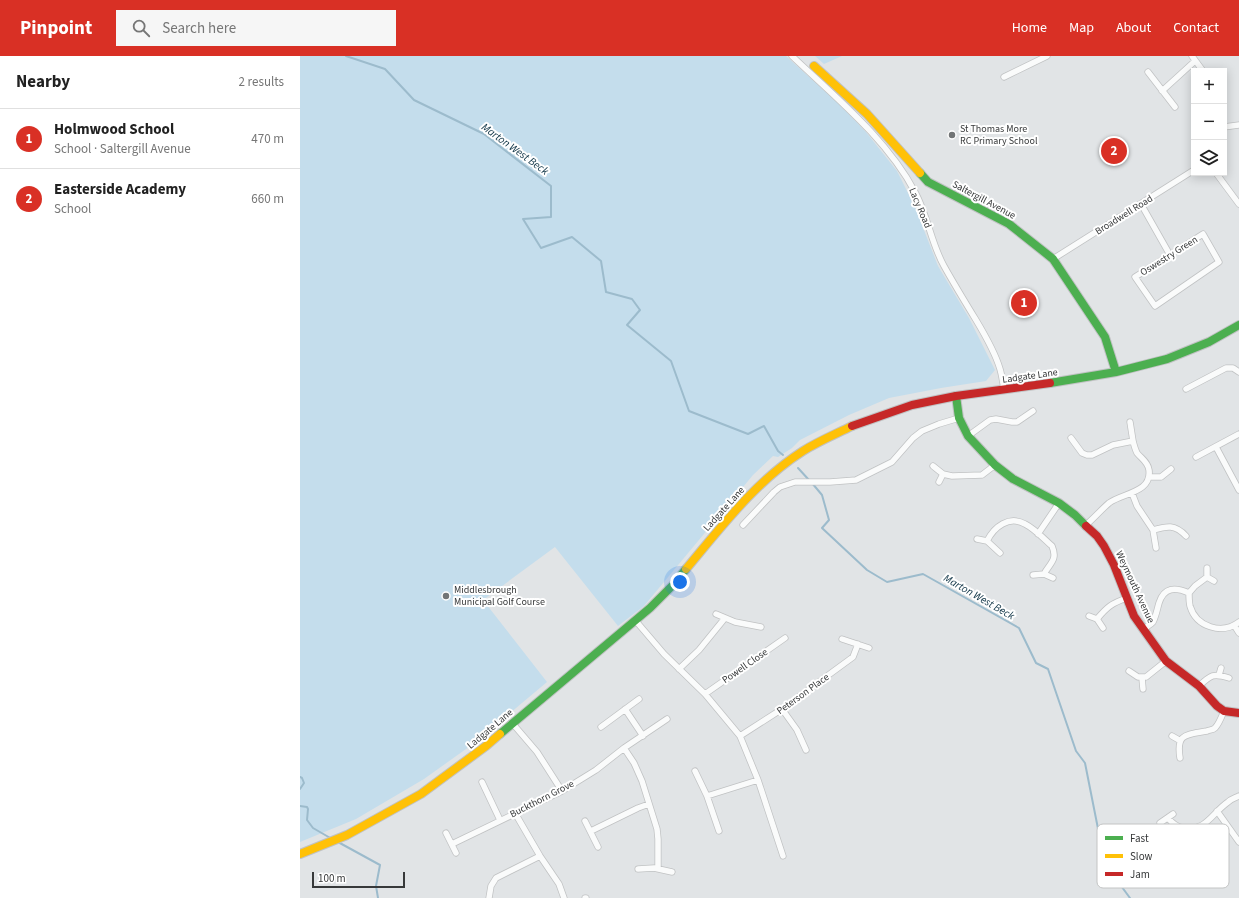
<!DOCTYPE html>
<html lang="en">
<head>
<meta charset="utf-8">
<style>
	:root { --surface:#fff; --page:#f6f6f6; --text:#222; --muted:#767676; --line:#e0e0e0; --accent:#d93025 }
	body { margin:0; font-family:"Source Sans 3",sans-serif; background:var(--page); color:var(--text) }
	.controls { position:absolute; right:12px; top:12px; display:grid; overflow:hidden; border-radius:0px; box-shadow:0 2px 10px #0003 }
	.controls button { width:36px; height:36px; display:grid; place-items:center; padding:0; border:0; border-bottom:1px solid var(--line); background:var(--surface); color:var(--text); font:20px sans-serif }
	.scale { position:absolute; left:12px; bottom:10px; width:93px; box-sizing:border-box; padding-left:4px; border:2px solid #37393a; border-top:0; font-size:11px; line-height:14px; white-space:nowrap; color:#37393a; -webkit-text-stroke:3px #fff; paint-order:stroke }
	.you { position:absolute; left:380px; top:526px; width:14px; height:14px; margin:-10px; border:3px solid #fff; border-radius:50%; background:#1a73e8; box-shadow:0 0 0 6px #1a73e833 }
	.badge { display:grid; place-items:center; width:26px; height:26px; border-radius:50%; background:var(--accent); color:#fff; font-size:13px; font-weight:700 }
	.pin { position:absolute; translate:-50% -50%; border:2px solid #fff; box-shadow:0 1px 4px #0006 }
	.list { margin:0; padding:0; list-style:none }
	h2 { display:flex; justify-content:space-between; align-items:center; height:52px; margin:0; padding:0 16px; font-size:17px }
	h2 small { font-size:13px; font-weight:400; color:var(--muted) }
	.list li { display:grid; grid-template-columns:26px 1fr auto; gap:12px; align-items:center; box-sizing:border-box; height:60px; padding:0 16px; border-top:1px solid var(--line) }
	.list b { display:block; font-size:15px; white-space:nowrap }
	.list p { margin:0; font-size:13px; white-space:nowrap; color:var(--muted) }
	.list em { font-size:13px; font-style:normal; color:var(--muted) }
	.icon { flex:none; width:22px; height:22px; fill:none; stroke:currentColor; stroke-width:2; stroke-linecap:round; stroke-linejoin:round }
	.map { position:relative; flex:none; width:939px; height:842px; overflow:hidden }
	header { display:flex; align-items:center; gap:24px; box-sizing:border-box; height:56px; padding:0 20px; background:var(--accent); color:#fff }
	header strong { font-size:19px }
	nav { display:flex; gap:22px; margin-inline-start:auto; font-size:14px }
	.search { width:280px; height:36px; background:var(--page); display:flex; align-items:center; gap:10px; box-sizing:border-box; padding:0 14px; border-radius:0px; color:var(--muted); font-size:15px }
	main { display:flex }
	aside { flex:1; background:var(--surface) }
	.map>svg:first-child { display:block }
	.green { fill:#c4ddec }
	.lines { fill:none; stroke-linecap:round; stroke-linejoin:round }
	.stream { stroke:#9cbbcc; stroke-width:2 }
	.street-casing { stroke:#c0c2c3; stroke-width:7 }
	.fast-casing { stroke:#c0c2c3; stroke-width:10 }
	.slow-casing { stroke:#c0c2c3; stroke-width:10 }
	.jam-casing { stroke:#c0c2c3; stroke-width:10 }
	.street { stroke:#fafbfb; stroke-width:5.5 }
	.fast { stroke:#4caf50; stroke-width:8 }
	.slow { stroke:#ffc107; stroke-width:8 }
	.jam { stroke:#c62828; stroke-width:8 }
	.poi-dot { fill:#727576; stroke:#fff; stroke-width:1.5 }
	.labels { text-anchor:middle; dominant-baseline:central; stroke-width:4; stroke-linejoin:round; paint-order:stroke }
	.poi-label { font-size:10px; fill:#37393a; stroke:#fff; text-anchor:start }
	.street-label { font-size:10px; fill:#37393a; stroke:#fff }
	.water-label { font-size:11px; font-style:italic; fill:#0e3345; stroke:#fff }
	.key { fill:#fff; stroke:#c3c4c4; stroke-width:1 }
	.key-label { font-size:11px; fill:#37393a }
</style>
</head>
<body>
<header>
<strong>Pinpoint</strong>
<div class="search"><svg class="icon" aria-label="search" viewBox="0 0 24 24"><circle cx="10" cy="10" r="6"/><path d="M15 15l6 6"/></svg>Search here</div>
<nav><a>Home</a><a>Map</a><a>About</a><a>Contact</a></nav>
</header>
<main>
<aside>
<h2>Nearby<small>2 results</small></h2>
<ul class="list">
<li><span class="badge">1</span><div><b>Holmwood School</b><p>School · Saltergill Avenue</p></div><em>470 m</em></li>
<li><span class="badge">2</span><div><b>Easterside Academy</b><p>School</p></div><em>660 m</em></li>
</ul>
</aside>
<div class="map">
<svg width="939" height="842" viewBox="0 0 939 842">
	<rect width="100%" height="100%" fill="#e1e4e6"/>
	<path class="green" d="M 0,0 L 486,0 L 538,47 L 566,76 L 597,115 L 615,151 L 638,210 L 669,262 L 695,314 L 686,325 L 641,332 L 589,342 L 549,359 L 500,384 L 492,392 L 478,401 L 473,400 L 453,419 L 344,550 L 318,570 L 255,491 L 183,544 L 247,626 L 173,688 L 124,723 L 56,763 L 0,786 Z
		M 515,0 L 542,0 L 524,8 Z"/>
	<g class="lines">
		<path class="stream" d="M 46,0 L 85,13 L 114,44 L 184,78 L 251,130 L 251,161 L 223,163 L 241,192 L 272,181 L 301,205 L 306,236 L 332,243 L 340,254 L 327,269 L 371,305 L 389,355 L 448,378 L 464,370 L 478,395 L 483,399
			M 498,412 L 509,424
			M 512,427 L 522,439 L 529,464 L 522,472 L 567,514 L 587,526 L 623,518 L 719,572 L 736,607 L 748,613 L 776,695 L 785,707 L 805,808 L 830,842
			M 0,721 L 2,722 L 4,727 L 0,733
			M 0,750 L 7,751 L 8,753 L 7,764 L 13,772 L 32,783
			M 38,786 L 80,809 L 76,830 L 78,842"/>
		<g class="street-casing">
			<path id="street" d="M 492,0 C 535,41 587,83 615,136 C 628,160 631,187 644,210 C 654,228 665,246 676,264 C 685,279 695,296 700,313 C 702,320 703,327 704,334
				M 892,0 L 903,15
				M 848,16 L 875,51
				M 704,21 L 747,0
				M 862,35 L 895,5
				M 924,71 L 939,69
				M 916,117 L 939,148
				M 841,148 L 870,199
				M 903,178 L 919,206 L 855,250 L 835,221 Z
				M 753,203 L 894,114
				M 886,333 L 926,312 L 933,312 L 939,316
				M 830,366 L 833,385
				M 668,380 L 690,364 L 696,363 L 712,366 L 717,366 L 733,355
				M 771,382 L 782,397 L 787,399 L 792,399 L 813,389 L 833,385 C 834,389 835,393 837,397 C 842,403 848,406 849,414 C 852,437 822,437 809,447 C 801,454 794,462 786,469
				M 916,391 L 939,434
				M 896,401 L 939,378
				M 633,410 L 643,418 L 652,420 L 682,419 L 695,409
				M 849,421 L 861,421 L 871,413
				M 639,426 L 643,418
				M 832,437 L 837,450 L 853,474 L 856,492
				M 443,469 L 474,436 L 480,431 L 495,426 L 530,426 L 556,424 L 592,406 L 613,382 L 622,375 L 639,368 L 659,362
				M 853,474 C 867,470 875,468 886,480
				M 738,478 L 759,447
				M 677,483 L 687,485 L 700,497
				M 687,485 C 694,471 709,459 725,468 C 735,473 744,483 752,490 C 758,504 750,507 744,518
				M 907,512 L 907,521
				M 733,519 L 744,518 L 753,522
				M 889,537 L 895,530 L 907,521 L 914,525
				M 416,558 L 435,566 L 461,571
				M 789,560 L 797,563 L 803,572
				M 797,563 C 807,551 812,547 827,542
				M 335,564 L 364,598 L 405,638 L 440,680 L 458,724 L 483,800
				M 934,569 L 939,577
				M 843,574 C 846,571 850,569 853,566 C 856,560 857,554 859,547 C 864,531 875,531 889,537 C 889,541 889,546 890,550 C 896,571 922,579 939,566
				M 542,583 L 569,592
				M 379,613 L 399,594 L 425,562
				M 829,615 L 838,621 L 846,621 L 866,605
				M 919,619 L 921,612
				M 842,622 L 843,633
				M 899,630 C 911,619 913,617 929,622
				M 405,638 L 485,582
				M 325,653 L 343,680
				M 482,653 L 497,674 L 506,694
				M 213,668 L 237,696 L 262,735
				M 301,671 L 339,643
				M 440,680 L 482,653 L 553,601 L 558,588
				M 872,680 L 879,684
				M 324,692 L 334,707 L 342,725 L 357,773 L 358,783 L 358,812
				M 880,702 C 876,677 886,679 907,675 C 909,674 913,674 915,672 C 919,668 922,660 924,655
				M 395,715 L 407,740 L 419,775
				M 182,726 L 200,764
				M 407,740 L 458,724
				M 917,755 L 939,786
				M 215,757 L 240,800 L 259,828 L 264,842
				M 868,762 C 872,767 877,771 883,772 C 906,776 912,757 928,746 C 931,743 935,742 939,740
				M 285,765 L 298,791
				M 860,767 L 873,758
				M 291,775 L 338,752 L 349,748
				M 146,777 L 156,797
				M 152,788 L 262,735 L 296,714 L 324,692 L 367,663
				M 338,813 L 354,812 L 372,816
				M 189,842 L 191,830 L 196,822 L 240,800
				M 285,842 L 286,842"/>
		</g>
		<g class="fast-casing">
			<path id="fast" d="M 620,117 L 628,126 L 709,168 L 753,203 L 805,281 L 816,316
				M 750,327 L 816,316 L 867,303 L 909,286 L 939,269
				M 656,340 L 659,362 L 668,380 L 695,409 L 713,423 L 759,447 L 775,459 L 786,470
				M 200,678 L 350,552 L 373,529 L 386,513"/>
		</g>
		<g class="slow-casing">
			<path id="slow" d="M 514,10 L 567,58 L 620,117
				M 386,513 C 422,470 456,425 503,395 C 519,385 536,378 552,370
				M 0,798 L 47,779 L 121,738 L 186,690 L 200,678"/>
		</g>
		<g class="jam-casing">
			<path id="jam" d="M 552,370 L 612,349 L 656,340 L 750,327
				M 786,470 L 797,480 L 804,490 L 814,509 L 834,560 L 866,605 L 899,630 L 917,650 L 924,655 L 939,657"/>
		</g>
		<use href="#street" class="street"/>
		<use href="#fast" class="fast"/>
		<use href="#slow" class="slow"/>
		<use href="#jam" class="jam"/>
	</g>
	<g class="poi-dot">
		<circle cx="652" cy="79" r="4"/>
		<circle cx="146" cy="540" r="4"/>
	</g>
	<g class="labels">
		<g class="poi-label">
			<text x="660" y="73">St Thomas More<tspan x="660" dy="12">RC Primary School</tspan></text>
			<text x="154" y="534">Middlesbrough<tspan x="154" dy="12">Municipal Golf Course</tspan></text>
		</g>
		<g class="street-label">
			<text transform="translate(684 144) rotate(28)">Saltergill Avenue</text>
			<text transform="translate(620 152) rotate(67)">Lacy Road</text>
			<text transform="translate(824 159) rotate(-32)">Broadwell Road</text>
			<text transform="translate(869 200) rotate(-32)">Oswestry Green</text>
			<text transform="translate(730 320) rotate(-8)">Ladgate Lane</text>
			<text transform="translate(424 453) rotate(-48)">Ladgate Lane</text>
			<text transform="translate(835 531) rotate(65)">Weymouth Avenue</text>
			<text transform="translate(445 610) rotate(-35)">Powell Close</text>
			<text transform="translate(503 638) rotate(-36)">Peterson Place</text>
			<text transform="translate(190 673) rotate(-40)">Ladgate Lane</text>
			<text transform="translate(242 743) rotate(-27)">Buckthorn Grove</text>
		</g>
		<g class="water-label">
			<text transform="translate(215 93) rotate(36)">Marton West Beck</text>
			<text transform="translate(679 541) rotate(30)">Marton West Beck</text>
		</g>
	</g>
	<rect x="797" y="768" width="132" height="64" rx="6" class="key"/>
	<rect x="805" y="780" width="18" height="4" fill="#4caf50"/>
	<rect x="805" y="798" width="18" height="4" fill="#ffc107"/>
	<rect x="805" y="816" width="18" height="4" fill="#c62828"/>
	<g class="key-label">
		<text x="830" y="786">Fast</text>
		<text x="830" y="804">Slow</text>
		<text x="830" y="822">Jam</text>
	</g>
</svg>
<div class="controls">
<button>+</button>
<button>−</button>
<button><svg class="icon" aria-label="layers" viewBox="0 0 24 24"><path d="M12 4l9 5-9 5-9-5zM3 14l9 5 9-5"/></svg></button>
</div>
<div class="scale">100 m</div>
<div class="you"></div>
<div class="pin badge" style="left:724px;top:247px">1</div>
<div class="pin badge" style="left:814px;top:95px">2</div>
</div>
</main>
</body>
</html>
